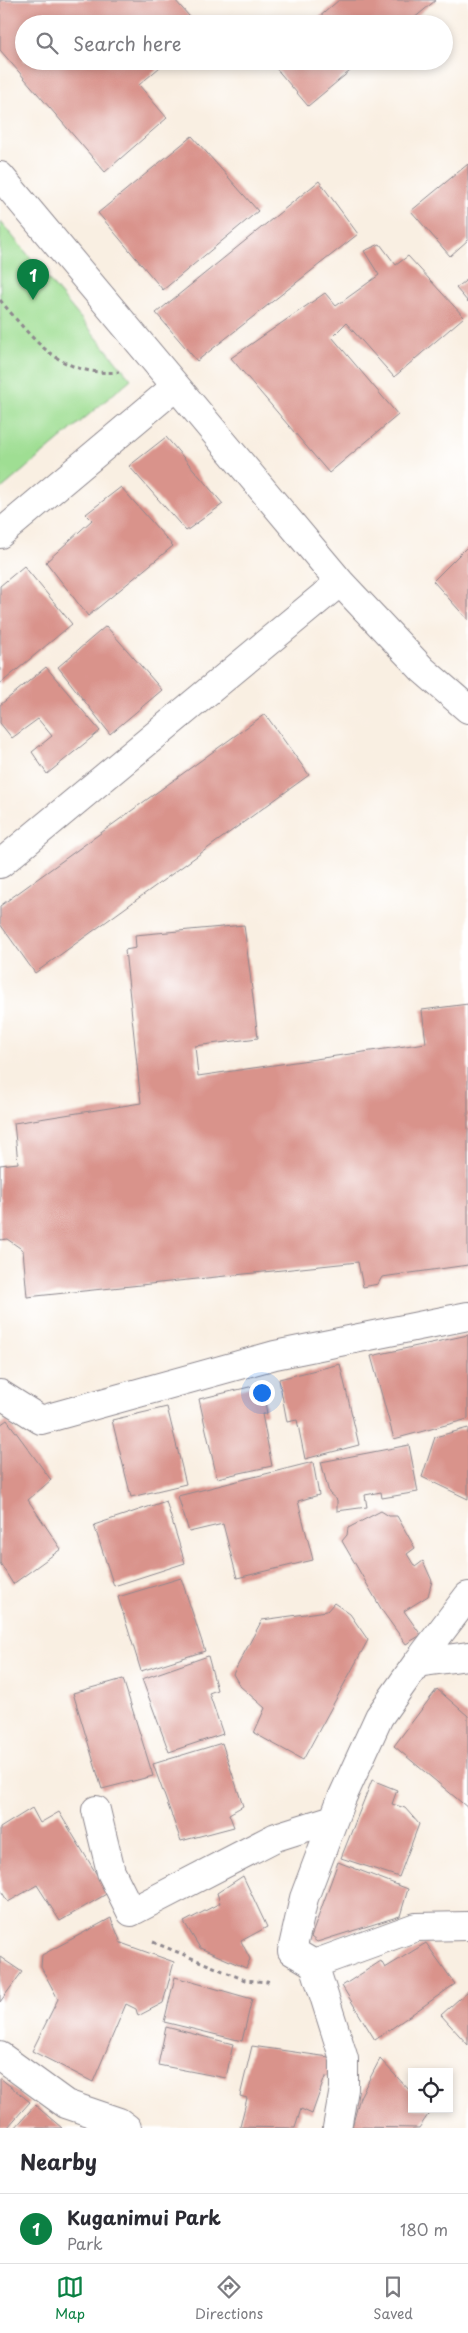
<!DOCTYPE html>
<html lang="en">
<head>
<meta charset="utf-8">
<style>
	:root { --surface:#fff; --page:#f2f2f3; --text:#2b2b33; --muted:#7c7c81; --line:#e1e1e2; --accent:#0b8043 }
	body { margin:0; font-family:"Playpen Sans",sans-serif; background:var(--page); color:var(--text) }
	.controls { position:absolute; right:15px; bottom:15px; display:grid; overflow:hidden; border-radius:0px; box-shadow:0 2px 8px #0003 }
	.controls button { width:45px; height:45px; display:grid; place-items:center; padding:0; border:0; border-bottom:1px solid var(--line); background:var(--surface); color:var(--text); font:25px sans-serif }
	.you { position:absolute; left:261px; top:1392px; width:18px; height:18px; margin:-12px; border:4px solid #fff; border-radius:50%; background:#1a73e8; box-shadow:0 0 0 8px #1a73e833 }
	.badge { display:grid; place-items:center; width:32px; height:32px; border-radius:50%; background:var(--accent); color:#fff; font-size:16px; font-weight:700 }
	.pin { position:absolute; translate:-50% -41px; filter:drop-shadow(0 1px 2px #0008) }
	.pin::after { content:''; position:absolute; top:26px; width:18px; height:15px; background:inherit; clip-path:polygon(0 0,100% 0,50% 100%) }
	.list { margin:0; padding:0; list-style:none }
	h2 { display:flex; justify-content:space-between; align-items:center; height:65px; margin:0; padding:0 20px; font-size:21px }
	h2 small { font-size:16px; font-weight:400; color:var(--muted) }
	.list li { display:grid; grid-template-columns:32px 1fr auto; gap:15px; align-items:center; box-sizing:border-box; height:70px; padding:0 20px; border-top:1px solid var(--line) }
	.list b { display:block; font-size:19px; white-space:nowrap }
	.list p { margin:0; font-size:16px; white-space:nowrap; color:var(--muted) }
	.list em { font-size:16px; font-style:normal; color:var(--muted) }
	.icon { flex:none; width:28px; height:28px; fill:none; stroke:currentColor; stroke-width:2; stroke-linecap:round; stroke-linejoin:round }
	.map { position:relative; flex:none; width:468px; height:2128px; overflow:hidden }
	.search { position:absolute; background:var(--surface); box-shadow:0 2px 8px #0003; left:15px; right:15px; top:15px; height:55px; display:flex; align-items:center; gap:12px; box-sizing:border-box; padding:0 18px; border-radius:28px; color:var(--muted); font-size:19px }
	.sheet { height:135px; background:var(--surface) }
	nav { display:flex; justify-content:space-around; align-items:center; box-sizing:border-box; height:70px; border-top:1px solid var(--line); background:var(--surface); font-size:14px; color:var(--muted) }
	nav a { display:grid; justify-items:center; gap:2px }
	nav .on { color:var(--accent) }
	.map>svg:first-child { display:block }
	.green { fill:#9fde93; stroke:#608067 }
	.building { fill:#d9938b }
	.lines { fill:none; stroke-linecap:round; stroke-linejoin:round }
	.minor-casing { stroke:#8e888e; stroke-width:30 }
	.path { stroke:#8e888e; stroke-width:3; stroke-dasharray:4 4; stroke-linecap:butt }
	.minor { stroke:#fff; stroke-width:28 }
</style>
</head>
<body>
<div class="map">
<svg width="468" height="2128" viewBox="0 0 468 2128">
	<rect width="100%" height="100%" fill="#fff"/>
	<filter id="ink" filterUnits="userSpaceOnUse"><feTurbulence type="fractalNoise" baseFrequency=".02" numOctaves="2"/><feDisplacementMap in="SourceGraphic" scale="10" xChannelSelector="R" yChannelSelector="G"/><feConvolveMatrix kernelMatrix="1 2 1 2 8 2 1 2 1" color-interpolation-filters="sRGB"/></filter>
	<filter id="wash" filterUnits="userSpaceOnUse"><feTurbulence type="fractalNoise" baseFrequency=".0096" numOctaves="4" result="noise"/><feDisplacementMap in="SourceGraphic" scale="20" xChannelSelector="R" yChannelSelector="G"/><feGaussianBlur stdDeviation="1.12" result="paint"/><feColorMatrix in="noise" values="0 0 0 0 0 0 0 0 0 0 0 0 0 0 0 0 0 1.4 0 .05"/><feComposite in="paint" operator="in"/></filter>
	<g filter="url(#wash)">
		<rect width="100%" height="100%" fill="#f9efe2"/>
		<path class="green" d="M 0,221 L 131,379 L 0,490 Z"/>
		<g id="blocks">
			<path class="building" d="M 0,0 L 175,0 L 196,24 L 24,24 L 24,61 L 167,61 L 139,85 L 167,118 L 105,172 L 0,50 Z
				M 339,0 L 436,0 L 407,24 L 311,24 Z
				M 270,61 L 362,61 L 308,106 Z
				M 192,136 L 258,211 L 163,290 L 98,213 Z
				M 468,164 L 468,240 L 450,256 L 411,211 Z
				M 319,181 L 358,234 L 197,361 L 156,313 Z
				M 380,244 L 396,265 L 408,256 L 464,317 L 394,377 L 346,323 L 332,337 L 398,415 L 329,473 L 231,358 L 325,293 L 336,306 L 379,275 L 364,251 Z
				M 468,279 L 468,302 L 456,288 Z
				M 166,437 L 223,504 L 186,531 L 129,466 Z
				M 121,487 L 173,546 L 88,616 L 46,562 L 92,520 L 86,514 Z
				M 468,546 L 468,620 L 433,581 Z
				M 24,566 L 72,624 L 0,684 L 0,586 Z
				M 106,626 L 162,690 L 110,734 L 58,667 Z
				M 46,667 L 100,731 L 47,774 L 32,752 L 52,736 L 38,719 L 12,738 L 0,723 L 0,705 Z
				M 265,714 L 309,775 L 35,973 L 0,924 L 0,906 Z
				M 244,925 L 258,1038 L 195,1046 L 198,1076 L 426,1043 L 422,1010 L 468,1004 L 468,1265 L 382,1277 L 378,1284 L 363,1287 L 358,1262 L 27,1297 L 23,1250 L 7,1239 L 0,1240 L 0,1165 L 18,1163 L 14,1123 L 141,1103 L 125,950 L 136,948 L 135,935 Z
				M 468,1335 L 468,1419 L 394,1439 L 371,1356 Z
				M 340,1364 L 359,1445 L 305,1459 L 297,1420 L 287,1422 L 279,1379 Z
				M 262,1384 L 267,1414 L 262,1414 L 272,1466 L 217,1478 L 199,1399 Z
				M 167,1407 L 186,1484 L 131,1497 L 112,1420 Z
				M 7,1420 L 51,1480 L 28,1500 L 61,1549 L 13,1584 L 0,1563 L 0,1425 Z
				M 468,1428 L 468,1499 L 422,1477 L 435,1437 Z
				M 409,1445 L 418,1492 L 382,1498 L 381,1492 L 365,1495 L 367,1507 L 337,1511 L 337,1500 L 329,1493 L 321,1462 Z
				M 313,1462 L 319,1495 L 298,1501 L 313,1560 L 237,1578 L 223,1524 L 189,1532 L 178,1496 Z
				M 166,1501 L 185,1563 L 114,1586 L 94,1525 Z
				M 381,1511 L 389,1516 L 397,1516 L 415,1548 L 407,1554 L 415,1567 L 423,1561 L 432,1581 L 428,1596 L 404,1611 L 421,1635 L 406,1644 L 383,1612 L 342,1541 L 347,1535 L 348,1528 Z
				M 181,1578 L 205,1651 L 141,1671 L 118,1597 Z
				M 334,1603 L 350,1614 L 368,1640 L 303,1760 L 254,1733 L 265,1708 L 240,1686 L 233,1674 L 262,1620 L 327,1611 Z
				M 208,1656 L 217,1690 L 209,1693 L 223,1734 L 169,1752 L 142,1679 Z
				M 123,1679 L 153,1776 L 102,1789 L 73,1693 Z
				M 437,1689 L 468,1716 L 468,1808 L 394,1746 Z
				M 222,1743 L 243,1806 L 229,1814 L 234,1827 L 181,1841 L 153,1764 Z
				M 372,1780 L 397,1790 L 392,1804 L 405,1808 L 419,1824 L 399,1877 L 341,1858 Z
				M 32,1808 L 40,1823 L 59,1812 L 108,1893 L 60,1921 L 37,1885 L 8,1902 L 0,1889 L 0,1828 Z
				M 338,1862 L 408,1889 L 400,1916 L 317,1942 L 311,1937 Z
				M 243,1876 L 267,1927 L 241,1941 L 250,1959 L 246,1968 L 200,1948 L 184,1922 L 220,1903 L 217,1893 Z
				M 111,1918 L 121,1943 L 174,1962 L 163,2003 L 138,2016 L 136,2009 L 126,2004 L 93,2082 L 32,2051 L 58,1999 L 41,1967 L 42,1955 Z
				M 426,1943 L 455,1984 L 375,2040 L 342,1986 L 381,1961 L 385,1968 Z
				M 0,1957 L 22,1972 L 0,2002 Z
				M 175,1977 L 252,1999 L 242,2041 L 164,2022 Z
				M 468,1991 L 468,2045 L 441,2015 Z
				M 166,2027 L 233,2044 L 226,2078 L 158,2065 Z
				M 252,2046 L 329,2057 L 337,2078 L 325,2077 L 312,2114 L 301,2109 L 295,2128 L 240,2127 L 247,2098 L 240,2096 Z
				M 380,2059 L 412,2093 L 412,2109 L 427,2109 L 430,2112 L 419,2128 L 352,2127 L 360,2097 Z
				M 0,2078 L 30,2102 L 7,2128 L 0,2128 Z
				M 35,2105 L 62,2128 L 15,2128 Z"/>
		</g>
	</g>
	<g filter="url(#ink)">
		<use href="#blocks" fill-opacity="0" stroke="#8e888e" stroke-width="1"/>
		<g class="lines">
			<g class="minor-casing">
				<path id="minor" d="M 0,176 L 340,582 L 423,670 L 468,709
					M 0,534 L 175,387
					M 0,864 L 340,582
					M 0,1394 L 41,1420 L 275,1355 L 468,1316
					M 417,1663 L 468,1596
					M 96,1810 L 111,1872 L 131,1912 L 276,1837 L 333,1819
					M 314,1964 L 416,1927 L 468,1926
					M 0,2056 L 66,2104 L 119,2122 L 127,2128
					M 337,2128 L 344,2089 L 344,2059 L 314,1964 L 292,1951 L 304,1898 L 341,1800 L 379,1717 L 417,1663 L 468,1656"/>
			</g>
			<path class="path" d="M 0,300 C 34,340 59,377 119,372
				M 153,1942 L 245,1980 L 267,1982 L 269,1977"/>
			<use href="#minor" class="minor"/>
		</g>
	</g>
</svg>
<div class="controls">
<button><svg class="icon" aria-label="locate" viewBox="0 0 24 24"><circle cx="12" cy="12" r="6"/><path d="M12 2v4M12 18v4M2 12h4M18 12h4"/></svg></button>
</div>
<div class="you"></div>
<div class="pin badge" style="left:33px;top:300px">1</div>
<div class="search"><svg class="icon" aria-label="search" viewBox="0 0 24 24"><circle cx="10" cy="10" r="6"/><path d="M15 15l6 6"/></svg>Search here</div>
</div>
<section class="sheet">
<h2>Nearby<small></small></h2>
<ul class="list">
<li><span class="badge">1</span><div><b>Kuganimui Park</b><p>Park</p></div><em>180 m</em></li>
</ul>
</section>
<nav>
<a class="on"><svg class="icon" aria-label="map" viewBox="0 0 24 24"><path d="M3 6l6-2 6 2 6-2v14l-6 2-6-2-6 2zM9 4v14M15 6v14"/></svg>Map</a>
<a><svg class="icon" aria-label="directions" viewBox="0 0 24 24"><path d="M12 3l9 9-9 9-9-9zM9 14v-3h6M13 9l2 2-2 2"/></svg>Directions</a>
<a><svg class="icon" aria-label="saved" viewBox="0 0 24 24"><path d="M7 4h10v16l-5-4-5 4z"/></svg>Saved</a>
</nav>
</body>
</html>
